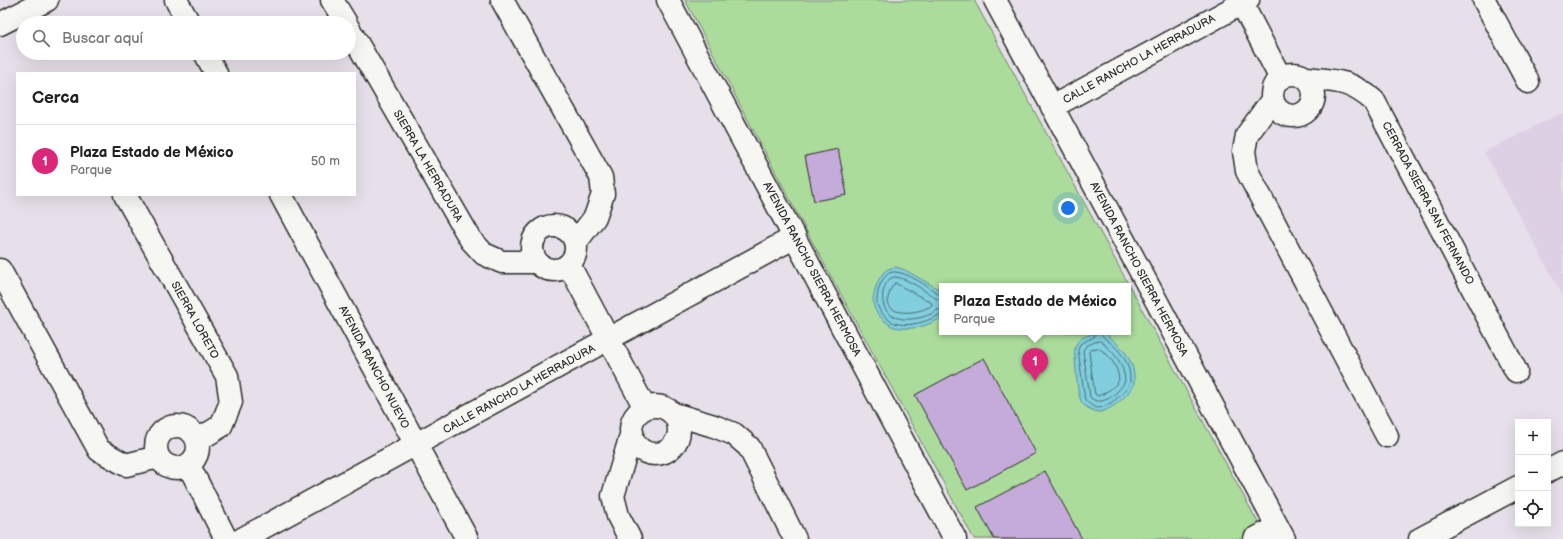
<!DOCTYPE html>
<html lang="es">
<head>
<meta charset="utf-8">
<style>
	:root { --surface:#fff; --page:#f2f2f2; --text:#222; --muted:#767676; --line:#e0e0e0; --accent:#db2777 }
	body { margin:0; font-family:"Balsamiq Sans",sans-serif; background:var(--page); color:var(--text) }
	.controls { position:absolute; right:12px; bottom:12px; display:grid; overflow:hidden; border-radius:0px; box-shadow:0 4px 16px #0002 }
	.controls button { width:36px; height:36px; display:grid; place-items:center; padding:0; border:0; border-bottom:1px solid var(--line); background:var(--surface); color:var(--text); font:20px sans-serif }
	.you { position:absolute; left:1068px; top:208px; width:14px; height:14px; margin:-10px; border:3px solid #fff; border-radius:50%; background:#1a73e8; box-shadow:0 0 0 6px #1a73e833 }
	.badge { display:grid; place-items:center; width:26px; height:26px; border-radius:50%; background:var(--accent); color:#fff; font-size:13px; font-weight:700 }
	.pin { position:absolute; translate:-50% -33px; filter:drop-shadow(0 1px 2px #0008) }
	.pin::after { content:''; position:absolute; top:21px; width:14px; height:12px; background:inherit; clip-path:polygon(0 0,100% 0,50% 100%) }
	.popup { position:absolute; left:939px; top:283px; width:192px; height:52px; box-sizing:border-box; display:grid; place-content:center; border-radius:0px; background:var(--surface); filter:drop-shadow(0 1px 3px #0005); font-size:13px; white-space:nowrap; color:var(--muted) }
	.popup b { font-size:15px; color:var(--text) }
	.popup::after { content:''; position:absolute; left:50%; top:100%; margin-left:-8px; border:8px solid transparent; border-top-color:var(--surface) }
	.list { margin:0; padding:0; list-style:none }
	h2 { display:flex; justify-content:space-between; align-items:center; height:52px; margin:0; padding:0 16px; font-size:17px }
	h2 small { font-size:13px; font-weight:400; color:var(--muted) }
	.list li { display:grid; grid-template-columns:26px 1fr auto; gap:12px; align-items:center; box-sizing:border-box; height:72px; padding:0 16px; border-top:1px solid var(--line) }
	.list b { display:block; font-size:15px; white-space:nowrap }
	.list p { margin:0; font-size:13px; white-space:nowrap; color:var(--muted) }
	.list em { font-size:13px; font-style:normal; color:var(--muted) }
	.icon { flex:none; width:22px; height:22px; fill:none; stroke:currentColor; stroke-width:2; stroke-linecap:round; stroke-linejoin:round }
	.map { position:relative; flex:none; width:1563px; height:539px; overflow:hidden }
	.search { position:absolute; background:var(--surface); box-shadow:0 4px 16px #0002; left:16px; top:16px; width:340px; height:44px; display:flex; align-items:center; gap:10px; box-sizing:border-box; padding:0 14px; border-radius:22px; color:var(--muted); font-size:15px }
	.panel { position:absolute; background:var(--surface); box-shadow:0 4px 16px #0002; left:16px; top:72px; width:340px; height:124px; border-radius:0px }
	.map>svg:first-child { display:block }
	.built { fill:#ddd0e5 }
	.green { fill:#abdc9c; stroke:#6b8464; fill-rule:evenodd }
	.water { fill:#80cede; stroke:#5e8d96 }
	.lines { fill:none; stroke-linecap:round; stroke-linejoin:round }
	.shore { stroke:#4d6c73; stroke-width:1 }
	.building { fill:#c5abd9; stroke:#2b2b2b }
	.minor-casing { stroke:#2b2b2b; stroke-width:25 }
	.minor { stroke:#f6f6f2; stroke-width:22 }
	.labels { text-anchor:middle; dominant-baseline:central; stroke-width:4; stroke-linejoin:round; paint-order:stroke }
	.street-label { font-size:11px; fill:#2b2b2b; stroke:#f6f6f2 }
</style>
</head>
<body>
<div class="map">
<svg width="1563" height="539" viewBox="0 0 1563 539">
	<rect width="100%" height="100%" fill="#e7e0ea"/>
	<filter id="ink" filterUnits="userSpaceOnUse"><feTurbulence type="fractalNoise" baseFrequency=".025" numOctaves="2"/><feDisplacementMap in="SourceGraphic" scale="8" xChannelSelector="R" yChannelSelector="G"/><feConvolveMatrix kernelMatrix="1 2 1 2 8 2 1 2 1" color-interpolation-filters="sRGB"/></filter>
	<g filter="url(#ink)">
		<path class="built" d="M 1563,112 L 1563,296 L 1484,152 Z"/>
		<path class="green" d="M 685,0 L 974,0 L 1267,539 L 974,539 L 807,232 ZM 942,286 L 1128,286 L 1128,332 L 942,332 Z"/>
		<path class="water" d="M 896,267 L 905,270 L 942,291 L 942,317 C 930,326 910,331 894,327 C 891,326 889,324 886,322 C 872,311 870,301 877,284 C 881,274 885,268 896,267 Z
			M 1104,332 C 1113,340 1124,348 1129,359 C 1133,365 1135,375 1134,382 C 1133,393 1108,413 1098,412 C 1093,411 1085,407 1082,403 C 1077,395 1076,368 1075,358 C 1072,336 1087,335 1104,332 Z"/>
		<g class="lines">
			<path class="shore" d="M 895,283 L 932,303 L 932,305 C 921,314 881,319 889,294 C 890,290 892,286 895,283 Z
				M 942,294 L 939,294 C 928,287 907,272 895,272 C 882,271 876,293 877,303 C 878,311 888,321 895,323 C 905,327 921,323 931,319 C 935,318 937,315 942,314
				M 942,299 L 937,299 C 926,292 909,279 896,277 C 883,275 873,312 898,318 C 907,321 922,318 931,314 C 935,312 937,309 942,309
				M 1096,332 L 1094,337 L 1080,344 L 1078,350 L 1085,400 C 1089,403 1093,408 1099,408 C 1108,407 1130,390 1130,381 C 1131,367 1123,354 1113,345 C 1109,341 1102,338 1101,332
				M 1098,341 L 1100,341 C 1114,352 1124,363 1125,381 C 1120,392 1101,409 1090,397 L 1083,351 L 1086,346 Z
				M 1098,348 C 1109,354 1118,366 1119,380 C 1115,387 1106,393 1098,396 L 1095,394 L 1094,389 L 1089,352 L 1090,350 Z"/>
		</g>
		<path class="building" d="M 838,149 L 847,195 L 814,201 L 805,156 Z
			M 984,358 L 1036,453 L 967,490 L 915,395 Z
			M 1045,471 L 1082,539 L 994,539 L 977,507 Z"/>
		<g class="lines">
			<g class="minor-casing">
				<path id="minor" d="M 176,0 L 189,23
					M 332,0 L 346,23
					M 502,0 L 601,177 L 603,194 L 595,217 L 576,242
					M 668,0 L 955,539
					M 995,0 L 1284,539
					M 1240,0 L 1280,77
					M 1484,0 L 1528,82
					M 0,24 L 47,0
					M 349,29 L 471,240 L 484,254 L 502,262 L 536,262
					M 205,53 L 216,73
					M1272 95a21 21 0 1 1 42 0a21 21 0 1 1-42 0Z
					M 1306,78 C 1336,81 1350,80 1374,101 L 1516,371
					M 1272,100 L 1247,135 L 1244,151 L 1247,171 L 1387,436
					M 1052,107 L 1248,0
					M 125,195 L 227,376 L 231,402 L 221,426 L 198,440
					M 281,195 L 467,539
					M532 248a22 22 0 1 1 44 0a22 22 0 1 1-44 0Z
					M 569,265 L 645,408
					M 0,270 L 99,450 L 126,465 L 158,457
					M631 430a24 24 0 1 1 48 0a24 24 0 1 1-48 0Z
					M 674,414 L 714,426 L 734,434 L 749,447 L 795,539
					M156 447a21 21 0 1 1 42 0a21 21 0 1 1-42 0Z
					M 189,466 L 226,539
					M 1548,471 L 1563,463
					M 242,539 L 795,237
					M 630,539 L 618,516 L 613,496 L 632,432
					M 1255,539 L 1277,527
					M 1420,539 L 1518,487"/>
			</g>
			<use href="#minor" class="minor"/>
		</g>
	</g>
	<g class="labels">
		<g class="street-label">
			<text transform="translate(1139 59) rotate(-29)">CALLE RANCHO LA HERRADURA</text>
			<text transform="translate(428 166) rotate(60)">SIERRA LA HERRADURA</text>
			<text transform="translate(1428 203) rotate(62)">CERRADA SIERRA SAN FERNANDO</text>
			<text transform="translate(812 269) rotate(62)">AVENIDA RANCHO SIERRA HERMOSA</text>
			<text transform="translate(1139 269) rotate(62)">AVENIDA RANCHO SIERRA HERMOSA</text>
			<text transform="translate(195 320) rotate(61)">SIERRA LORETO</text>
			<text transform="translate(374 367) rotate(62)">AVENIDA RANCHO NUEVO</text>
			<text transform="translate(519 389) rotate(-29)">CALLE RANCHO LA HERRADURA</text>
		</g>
	</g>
</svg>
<div class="controls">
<button>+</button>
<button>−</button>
<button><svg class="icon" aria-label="locate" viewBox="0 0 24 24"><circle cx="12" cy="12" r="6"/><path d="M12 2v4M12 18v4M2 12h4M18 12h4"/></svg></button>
</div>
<div class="you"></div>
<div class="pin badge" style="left:1035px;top:381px">1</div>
<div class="popup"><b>Plaza Estado de México</b>Parque</div>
<div class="search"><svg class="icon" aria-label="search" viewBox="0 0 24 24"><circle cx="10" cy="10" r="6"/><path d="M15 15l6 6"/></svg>Buscar aquí</div>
<section class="panel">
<h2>Cerca<small></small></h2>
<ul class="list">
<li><span class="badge">1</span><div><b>Plaza Estado de México</b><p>Parque</p></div><em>50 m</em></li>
</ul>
</section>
</div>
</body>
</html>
